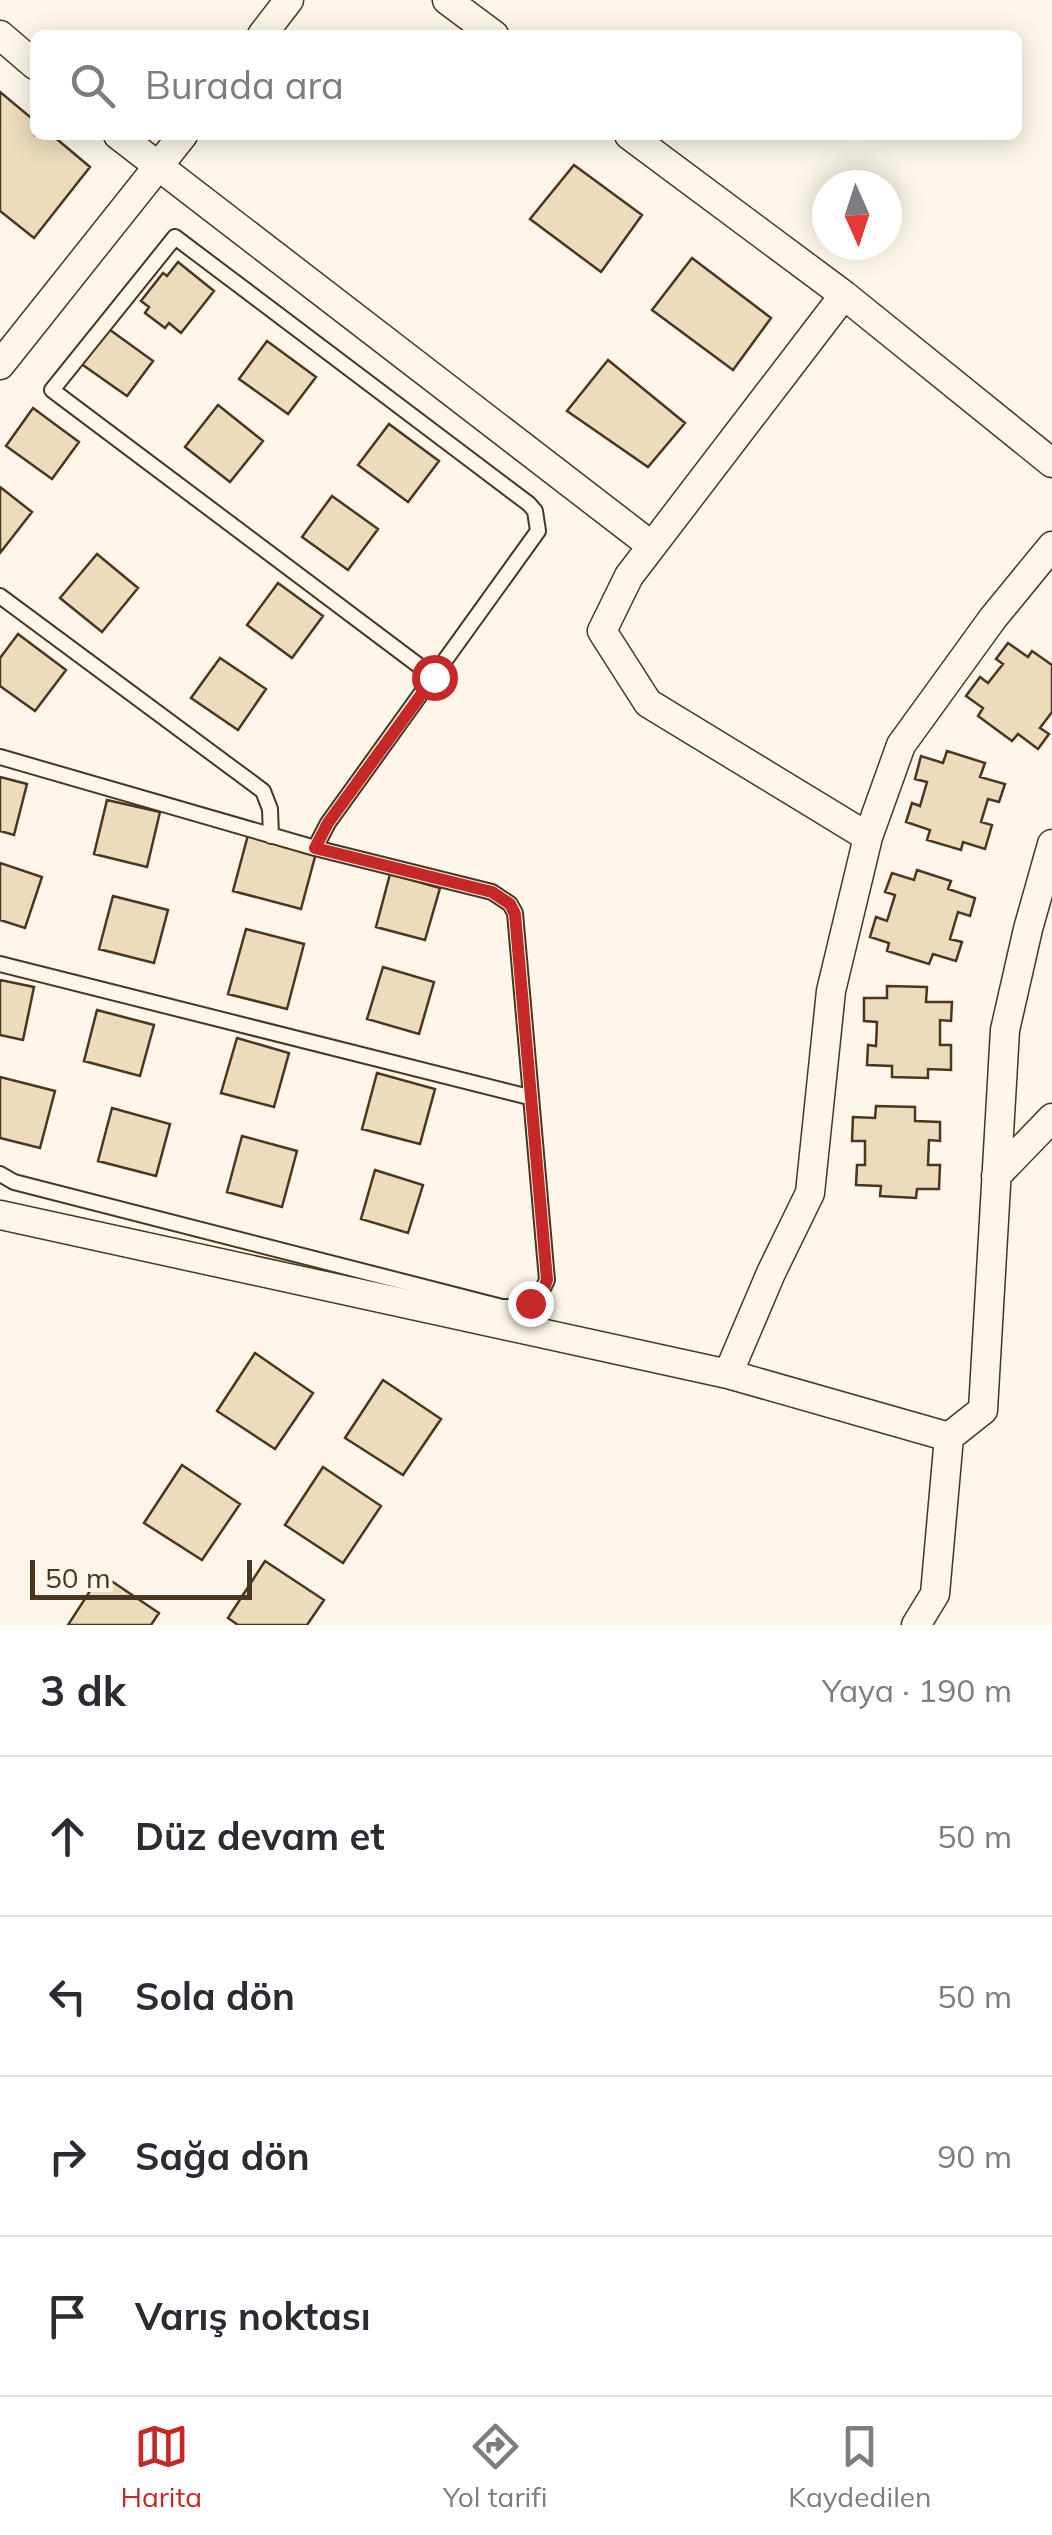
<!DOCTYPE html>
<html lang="tr">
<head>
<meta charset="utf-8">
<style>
	:root { --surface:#fff; --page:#f7f7f7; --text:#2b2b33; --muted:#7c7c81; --line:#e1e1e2; --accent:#c62828 }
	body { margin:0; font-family:Mulish,sans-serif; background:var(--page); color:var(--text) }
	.compass { position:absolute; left:812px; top:170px; width:90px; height:90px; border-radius:50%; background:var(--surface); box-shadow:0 5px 25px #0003; rotate:177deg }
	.scale { position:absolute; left:30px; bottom:25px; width:222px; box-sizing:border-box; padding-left:10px; border:5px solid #4a3520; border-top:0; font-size:28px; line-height:35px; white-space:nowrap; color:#4a3520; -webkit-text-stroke:8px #fbf6e9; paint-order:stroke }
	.stop { position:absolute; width:30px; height:30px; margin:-22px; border:8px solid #c62828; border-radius:50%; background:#fff }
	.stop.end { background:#c62828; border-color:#fff; box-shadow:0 2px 10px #0008 }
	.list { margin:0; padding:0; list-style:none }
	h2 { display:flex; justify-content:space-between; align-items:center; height:130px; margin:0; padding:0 40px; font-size:42px }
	h2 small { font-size:32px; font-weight:400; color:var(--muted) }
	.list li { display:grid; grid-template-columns:65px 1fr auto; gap:30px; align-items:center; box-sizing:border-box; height:160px; padding:0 40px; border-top:2px solid var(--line) }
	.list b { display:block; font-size:38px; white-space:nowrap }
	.list em { font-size:32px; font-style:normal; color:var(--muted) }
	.icon { flex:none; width:55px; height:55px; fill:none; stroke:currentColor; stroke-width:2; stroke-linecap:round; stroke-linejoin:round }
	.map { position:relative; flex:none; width:1052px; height:1625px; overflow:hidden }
	.search { position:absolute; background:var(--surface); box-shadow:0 5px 25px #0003; left:30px; right:30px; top:30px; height:110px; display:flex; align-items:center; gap:25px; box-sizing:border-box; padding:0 35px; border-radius:15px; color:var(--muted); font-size:38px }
	.sheet { height:770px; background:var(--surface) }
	nav { display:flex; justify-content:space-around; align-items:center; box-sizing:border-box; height:140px; border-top:2px solid var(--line); background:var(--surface); font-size:28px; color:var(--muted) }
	nav a { display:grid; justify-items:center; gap:5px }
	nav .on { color:var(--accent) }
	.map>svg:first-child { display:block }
	.building { fill:#ecdcbc; stroke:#4a3520; stroke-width:2.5 }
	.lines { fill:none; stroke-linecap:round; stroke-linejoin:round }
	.service-casing { stroke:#4a3520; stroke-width:18 }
	.minor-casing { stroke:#4a3520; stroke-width:31 }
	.service { stroke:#fbf6e9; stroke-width:14 }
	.minor { stroke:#fbf6e9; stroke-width:28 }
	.route { stroke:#c62828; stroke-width:12 }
</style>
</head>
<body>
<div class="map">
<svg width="1052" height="1625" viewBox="0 0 1052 1625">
	<rect width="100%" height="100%" fill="#fbf6e9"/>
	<path class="building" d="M 0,92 L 35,121 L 35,135 L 52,135 L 90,167 L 34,238 L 0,211 Z
		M 574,165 L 642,215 L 601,272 L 530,219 Z
		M 692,258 L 771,318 L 733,370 L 652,310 Z
		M 178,262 L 214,291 L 181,333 L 169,323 L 165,328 L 145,313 L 149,307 L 141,301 L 163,273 L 167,276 Z
		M 106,327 L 153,361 L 127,396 L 80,363 Z
		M 267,341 L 316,377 L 288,414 L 239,379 Z
		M 608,360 L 685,423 L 648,467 L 567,411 Z
		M 218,405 L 263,441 L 230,482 L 185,447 Z
		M 33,408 L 79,442 L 52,479 L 6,446 Z
		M 389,424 L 439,461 L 408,502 L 358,465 Z
		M 0,487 L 32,512 L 0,553 Z
		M 332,496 L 378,529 L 348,570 L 302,537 Z
		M 97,554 L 138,588 L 102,632 L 60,598 Z
		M 278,583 L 323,616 L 292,658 L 247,625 Z
		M 18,634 L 66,670 L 35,711 L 0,686 L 0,658 Z
		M 1008,643 L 1028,657 L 1032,651 L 1052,665 L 1052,712 L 1040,728 L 1049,734 L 1038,749 L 1018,734 L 1012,741 L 978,716 L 983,708 L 966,696 L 980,677 L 988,683 L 1003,664 L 996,659 Z
		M 220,658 L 266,689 L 238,730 L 191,698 Z
		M 947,751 L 985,763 L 980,777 L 1005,784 L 999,802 L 988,799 L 981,822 L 992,825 L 985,849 L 963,842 L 961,850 L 927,840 L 930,830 L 906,822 L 912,803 L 920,806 L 927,782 L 915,779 L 921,756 L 943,763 Z
		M 0,777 L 27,784 L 14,835 L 0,831 Z
		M 107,800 L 160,812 L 147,867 L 94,854 Z
		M 248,835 L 316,853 L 301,909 L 233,891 Z
		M 0,863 L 42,877 L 25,928 L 0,920 Z
		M 917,870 L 951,881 L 948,889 L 975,898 L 970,916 L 958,912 L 950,939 L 962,942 L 956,961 L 933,954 L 929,964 L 887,951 L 889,943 L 870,937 L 876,917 L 887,921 L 895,895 L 885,892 L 892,873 L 914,880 Z
		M 390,874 L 440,888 L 425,940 L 376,927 Z
		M 113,896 L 168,910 L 154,963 L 99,949 Z
		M 246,929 L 304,944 L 287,1009 L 228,994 Z
		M 383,967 L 434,982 L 419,1034 L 367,1019 Z
		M 0,980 L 34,987 L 23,1040 L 0,1035 Z
		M 887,986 L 927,987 L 926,1002 L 952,1002 L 951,1021 L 940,1020 L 940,1045 L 951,1045 L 951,1070 L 928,1069 L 928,1078 L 892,1077 L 892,1066 L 867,1065 L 868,1045 L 876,1046 L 877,1022 L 864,1021 L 864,998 L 887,998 Z
		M 97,1010 L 154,1025 L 140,1076 L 84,1061 Z
		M 237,1038 L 289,1053 L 274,1107 L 221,1093 Z
		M 377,1073 L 435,1089 L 420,1144 L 362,1129 Z
		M 0,1077 L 55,1091 L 40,1148 L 0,1138 Z
		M 876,1106 L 915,1107 L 915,1121 L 940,1122 L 940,1141 L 929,1140 L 928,1165 L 940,1165 L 939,1189 L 917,1189 L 916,1198 L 880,1196 L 881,1186 L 856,1185 L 857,1165 L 865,1165 L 865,1141 L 852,1141 L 853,1117 L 875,1118 Z
		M 112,1108 L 170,1124 L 156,1176 L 98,1161 Z
		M 242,1136 L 297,1151 L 282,1207 L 227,1192 Z
		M 375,1170 L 423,1185 L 408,1233 L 361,1219 Z
		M 255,1353 L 313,1393 L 275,1449 L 217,1411 Z
		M 383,1380 L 441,1419 L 403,1475 L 345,1438 Z
		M 182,1465 L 240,1504 L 202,1560 L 144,1523 Z
		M 323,1467 L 381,1506 L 343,1563 L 285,1525 Z
		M 265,1561 L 324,1600 L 307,1625 L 238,1625 L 228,1618 Z
		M 101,1574 L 159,1613 L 151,1625 L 68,1625 Z"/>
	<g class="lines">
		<g class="service-casing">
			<path id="service" d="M 0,596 L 263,791 L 270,809 L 271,836
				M 0,757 L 315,848 L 492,892 L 510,904 L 515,913 L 547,1280 C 538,1302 525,1308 502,1307 L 14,1182 L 0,1174
				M 315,848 L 328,823 L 538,531 L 535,511 L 529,504 L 175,237 L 52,390 L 434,677
				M 0,964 L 529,1097"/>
		</g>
		<g class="minor-casing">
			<path id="minor" d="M 447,0 L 494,35
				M 0,35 L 35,65
				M 262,35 L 289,0
				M 118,135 L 652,546
				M 629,135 L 844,295 L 1052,463
				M 844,295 L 629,576 L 602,631 L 648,703 L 868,837
				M 0,365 L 183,135
				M 996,1176 L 1052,1118
				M 0,1215 L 728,1374 L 771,1273 L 810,1193 L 831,991 L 868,837 L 901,745 L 993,618 L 1052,546
				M 728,1374 L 949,1437 L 983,1410 L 1005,1030 L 1028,929 L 1052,844
				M 916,1625 L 935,1594 L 949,1437"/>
		</g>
		<use href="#service" class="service"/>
		<use href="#minor" class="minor"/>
	</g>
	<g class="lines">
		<path class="route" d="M 434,677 L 328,823 L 315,848 L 492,892 L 510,904 L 515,914 L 547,1280 L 542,1293 L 530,1303"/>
	</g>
</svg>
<svg class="compass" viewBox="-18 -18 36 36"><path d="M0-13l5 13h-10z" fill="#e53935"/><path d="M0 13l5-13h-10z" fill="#7c7c81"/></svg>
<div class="scale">50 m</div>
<div class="stop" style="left:434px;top:677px"></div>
<div class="stop end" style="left:530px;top:1303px"></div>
<div class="search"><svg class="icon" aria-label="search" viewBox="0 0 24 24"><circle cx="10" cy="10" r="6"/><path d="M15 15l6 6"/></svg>Burada ara</div>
</div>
<section class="sheet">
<h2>3 dk<small>Yaya · 190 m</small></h2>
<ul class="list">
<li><svg class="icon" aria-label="ahead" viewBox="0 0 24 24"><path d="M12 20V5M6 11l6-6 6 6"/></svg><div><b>Düz devam et</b></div><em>50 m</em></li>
<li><svg class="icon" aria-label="left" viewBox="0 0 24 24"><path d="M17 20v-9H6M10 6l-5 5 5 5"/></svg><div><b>Sola dön</b></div><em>50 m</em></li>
<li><svg class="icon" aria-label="right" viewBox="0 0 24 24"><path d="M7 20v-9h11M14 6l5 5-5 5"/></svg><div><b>Sağa dön</b></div><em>90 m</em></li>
<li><svg class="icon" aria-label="arrive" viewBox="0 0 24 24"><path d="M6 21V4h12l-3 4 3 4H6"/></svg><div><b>Varış noktası</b></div></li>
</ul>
</section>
<nav>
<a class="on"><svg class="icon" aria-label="map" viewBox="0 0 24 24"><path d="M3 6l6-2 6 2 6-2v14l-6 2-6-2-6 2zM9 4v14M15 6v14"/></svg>Harita</a>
<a><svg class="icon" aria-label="directions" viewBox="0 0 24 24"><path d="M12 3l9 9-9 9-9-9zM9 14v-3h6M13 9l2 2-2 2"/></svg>Yol tarifi</a>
<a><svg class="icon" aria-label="saved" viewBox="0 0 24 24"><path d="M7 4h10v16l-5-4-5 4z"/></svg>Kaydedilen</a>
</nav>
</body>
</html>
